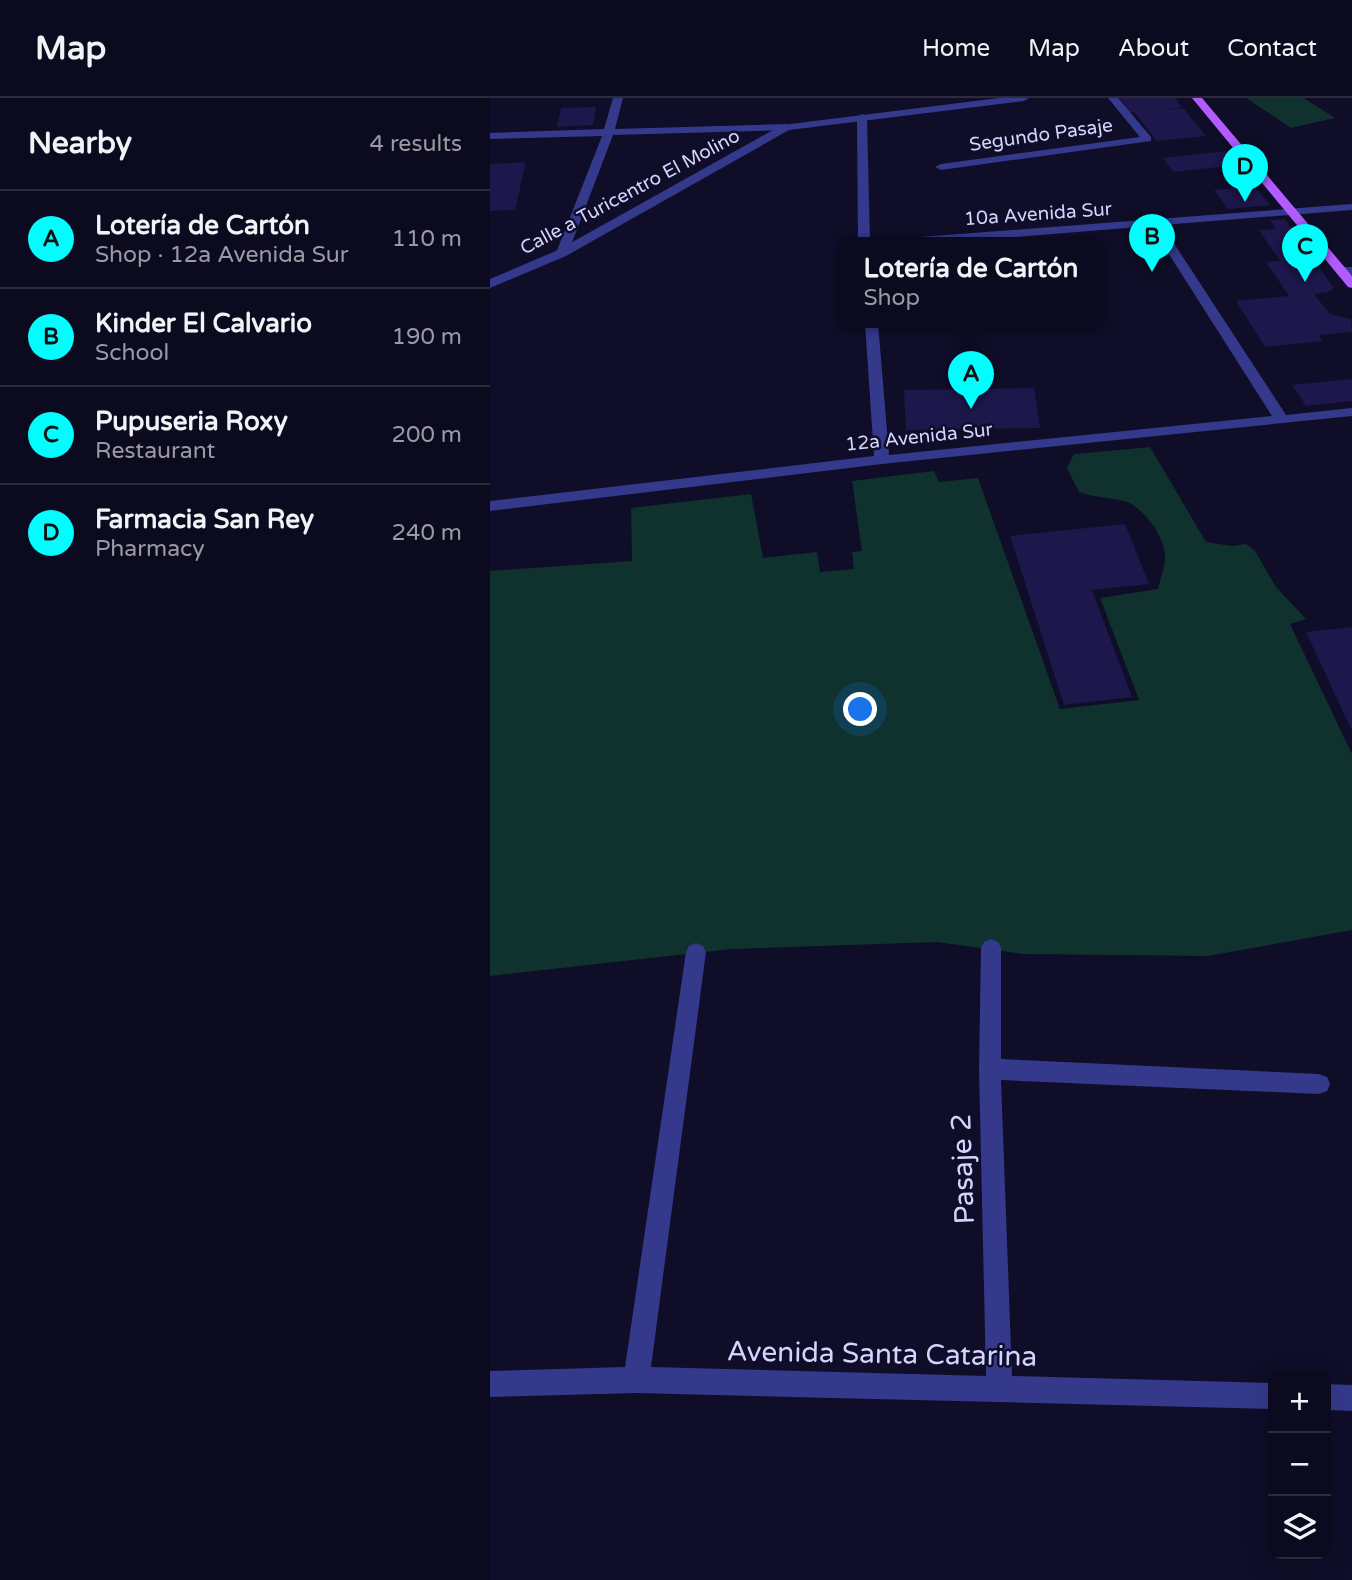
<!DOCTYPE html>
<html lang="en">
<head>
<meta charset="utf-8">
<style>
	:root { --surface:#0b0a1e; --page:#141327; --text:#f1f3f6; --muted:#9a9aa4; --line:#2b2b3c; --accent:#00feff }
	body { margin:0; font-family:"Varela Round",sans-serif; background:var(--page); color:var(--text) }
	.controls { position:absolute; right:21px; bottom:21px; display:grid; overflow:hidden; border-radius:14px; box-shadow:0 7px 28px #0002 }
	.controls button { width:63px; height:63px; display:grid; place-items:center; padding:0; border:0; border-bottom:2px solid var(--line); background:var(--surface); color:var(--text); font:35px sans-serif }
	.you { position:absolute; left:371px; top:612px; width:24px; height:24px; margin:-18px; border:5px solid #fff; border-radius:50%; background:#1a73e8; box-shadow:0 0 0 10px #1a73e833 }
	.badge { display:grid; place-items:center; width:46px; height:46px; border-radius:50%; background:var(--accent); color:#111; font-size:23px; font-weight:700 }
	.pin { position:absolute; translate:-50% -58px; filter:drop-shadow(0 2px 4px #0008) }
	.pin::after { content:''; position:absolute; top:37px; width:24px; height:21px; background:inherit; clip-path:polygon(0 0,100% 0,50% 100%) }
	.popup { position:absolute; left:348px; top:139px; width:266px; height:91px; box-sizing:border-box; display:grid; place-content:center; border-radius:14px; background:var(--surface); filter:drop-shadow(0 2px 5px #0005); font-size:23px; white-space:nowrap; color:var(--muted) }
	.popup b { font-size:26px; color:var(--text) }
	.popup::after { content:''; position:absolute; left:50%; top:100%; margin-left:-14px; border:14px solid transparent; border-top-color:var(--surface) }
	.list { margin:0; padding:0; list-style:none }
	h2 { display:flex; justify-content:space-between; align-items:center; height:91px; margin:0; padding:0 28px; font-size:30px }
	h2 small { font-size:23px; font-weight:400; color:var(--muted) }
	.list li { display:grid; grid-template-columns:46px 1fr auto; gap:21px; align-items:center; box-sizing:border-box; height:98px; padding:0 28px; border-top:2px solid var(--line) }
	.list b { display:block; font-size:26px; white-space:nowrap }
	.list p { margin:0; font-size:23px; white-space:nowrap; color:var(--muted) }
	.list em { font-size:23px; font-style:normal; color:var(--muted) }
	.icon { flex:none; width:38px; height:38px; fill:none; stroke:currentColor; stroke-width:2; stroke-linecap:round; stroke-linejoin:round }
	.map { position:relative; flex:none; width:862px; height:1482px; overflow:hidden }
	header { display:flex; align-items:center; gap:42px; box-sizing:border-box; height:98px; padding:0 35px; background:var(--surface); border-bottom:2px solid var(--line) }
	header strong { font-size:33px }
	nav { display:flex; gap:38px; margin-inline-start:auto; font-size:24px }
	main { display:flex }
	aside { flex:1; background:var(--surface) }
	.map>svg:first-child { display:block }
	.green { fill:#0f322e }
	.building { fill:#1d174b }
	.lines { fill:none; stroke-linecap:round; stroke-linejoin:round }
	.service { fill:#34398b; fill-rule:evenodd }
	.minor { fill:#34398b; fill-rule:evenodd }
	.tertiary { fill:#34398b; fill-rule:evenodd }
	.primary { fill:#b25bff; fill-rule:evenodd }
	.labels { text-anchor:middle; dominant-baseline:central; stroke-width:5; stroke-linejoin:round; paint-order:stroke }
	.far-street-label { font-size:19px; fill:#d5d4ff; stroke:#0f0d28 }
	.near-street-label { font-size:28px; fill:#d5d4ff; stroke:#0f0d28 }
</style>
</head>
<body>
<header>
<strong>Map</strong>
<nav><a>Home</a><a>Map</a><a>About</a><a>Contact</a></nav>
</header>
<main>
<aside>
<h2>Nearby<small>4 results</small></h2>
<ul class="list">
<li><span class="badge">A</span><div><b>Lotería de Cartón</b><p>Shop · 12a Avenida Sur</p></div><em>110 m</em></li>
<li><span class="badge">B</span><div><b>Kinder El Calvario</b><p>School</p></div><em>190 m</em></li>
<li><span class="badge">C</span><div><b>Pupuseria Roxy</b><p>Restaurant</p></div><em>200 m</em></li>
<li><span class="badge">D</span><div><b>Farmacia San Rey</b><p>Pharmacy</p></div><em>240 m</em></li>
</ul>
</aside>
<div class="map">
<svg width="862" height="1482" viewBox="0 0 862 1482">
	<rect width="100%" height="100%" fill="#0f0d28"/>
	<path class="green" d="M 756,0 L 814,0 L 845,20 L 801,30 Z
		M 660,349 L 716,444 L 742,448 L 756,446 L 765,453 L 786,489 L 816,521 L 800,526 L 862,656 L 862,832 L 718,858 L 533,856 L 447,844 L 241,851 L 0,878 L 0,473 L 142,463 L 141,410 L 261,396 L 273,460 L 327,454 L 330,474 L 364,471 L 362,454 L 372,453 L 362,383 L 444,373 L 449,384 L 488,380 L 570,611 L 649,602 L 610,500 L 668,491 C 670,481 675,470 675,459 C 676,441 654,410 637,404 C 621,399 605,400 589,394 L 577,370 L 584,356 Z"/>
	<path class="building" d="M 629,0 L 685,0 L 692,9 L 671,12 L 693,10 L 716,38 L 667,43 L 644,14 L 639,15 Z
		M 106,9 L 103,27 L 67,29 L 71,10 Z
		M 736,53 L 748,67 L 683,74 L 673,60 Z
		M 36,64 L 25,112 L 0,113 L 0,66 Z
		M 765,88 L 780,107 L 738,111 L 724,92 Z
		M 795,121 L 844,190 L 838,194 L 824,196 L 840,216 L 861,221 L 862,234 L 829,237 L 832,243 L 775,249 L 746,203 L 799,198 L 776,164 L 790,163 L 769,132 L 786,131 L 780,122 Z
		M 862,281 L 862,303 L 816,308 L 802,287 Z
		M 544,290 L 550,330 L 416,332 L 414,292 Z
		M 635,426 L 659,486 L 602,492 L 642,599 L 574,607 L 520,438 Z
		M 862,529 L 862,633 L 816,534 Z"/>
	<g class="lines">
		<path class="service" d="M 862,169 L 862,177 L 851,177 L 845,173 L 851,169 Z"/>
		<path class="minor" d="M 123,0 L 133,0 L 125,31 L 296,26 L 301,29 L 296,32 L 123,37 L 78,155 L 68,158 L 66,155 L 112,38 L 0,41 L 0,35 L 114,31 Z
			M 618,0 L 628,0 L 661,39 L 661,43 L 451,72 L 445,69 L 451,66 L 650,39 Z
			M 372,16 L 377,19 L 380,145 L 368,145 L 367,19 Z
			M 862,106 L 862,112 L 672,127 L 796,317 L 862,310 L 862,318 L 392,366 L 0,413 L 0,403 L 384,358 L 375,225 L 388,225 L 399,357 L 782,318 L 661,128 L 454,145 L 399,145 L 405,141 Z
			M 501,841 L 508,844 L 511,850 L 511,961 L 829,976 L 837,979 L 840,986 L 837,993 L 829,996 L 511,982 L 522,1278 L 783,1285 L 783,1311 L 146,1295 L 0,1299 L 0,1273 L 135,1269 L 196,854 L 199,848 L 206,845 L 213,848 L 216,854 L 161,1269 L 496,1278 L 489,971 L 491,850 L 494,844 Z
			M 836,1286 L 862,1287 L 862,1313 L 836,1312 Z"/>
		<path class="tertiary" d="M 509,0 L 539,0 L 534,3 L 299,32 L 76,158 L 0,190 L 0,181 L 68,152 L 292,27 Z"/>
		<path class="primary" d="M 702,0 L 712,0 L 862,178 L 862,190 L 858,189 Z"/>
	</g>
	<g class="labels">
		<g class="far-street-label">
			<text transform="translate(551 37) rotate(-8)">Segundo Pasaje</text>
			<text transform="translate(140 94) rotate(-28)">Calle a Turicentro El Molino</text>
			<text transform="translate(548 116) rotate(-4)">10a Avenida Sur</text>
			<text transform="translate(429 339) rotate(-6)">12a Avenida Sur</text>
		</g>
		<g class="near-street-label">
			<text transform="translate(473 1071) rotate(-92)">Pasaje 2</text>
			<text transform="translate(392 1256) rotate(1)">Avenida Santa Catarina</text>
		</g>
	</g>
</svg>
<div class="controls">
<button>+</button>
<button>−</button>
<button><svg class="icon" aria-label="layers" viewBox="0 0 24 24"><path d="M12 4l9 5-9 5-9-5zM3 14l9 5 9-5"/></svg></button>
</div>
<div class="you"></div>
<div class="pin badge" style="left:481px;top:311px">A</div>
<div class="popup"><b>Lotería de Cartón</b>Shop</div>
<div class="pin badge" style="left:662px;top:174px">B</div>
<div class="pin badge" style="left:815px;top:184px">C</div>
<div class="pin badge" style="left:755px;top:104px">D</div>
</div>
</main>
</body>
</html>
